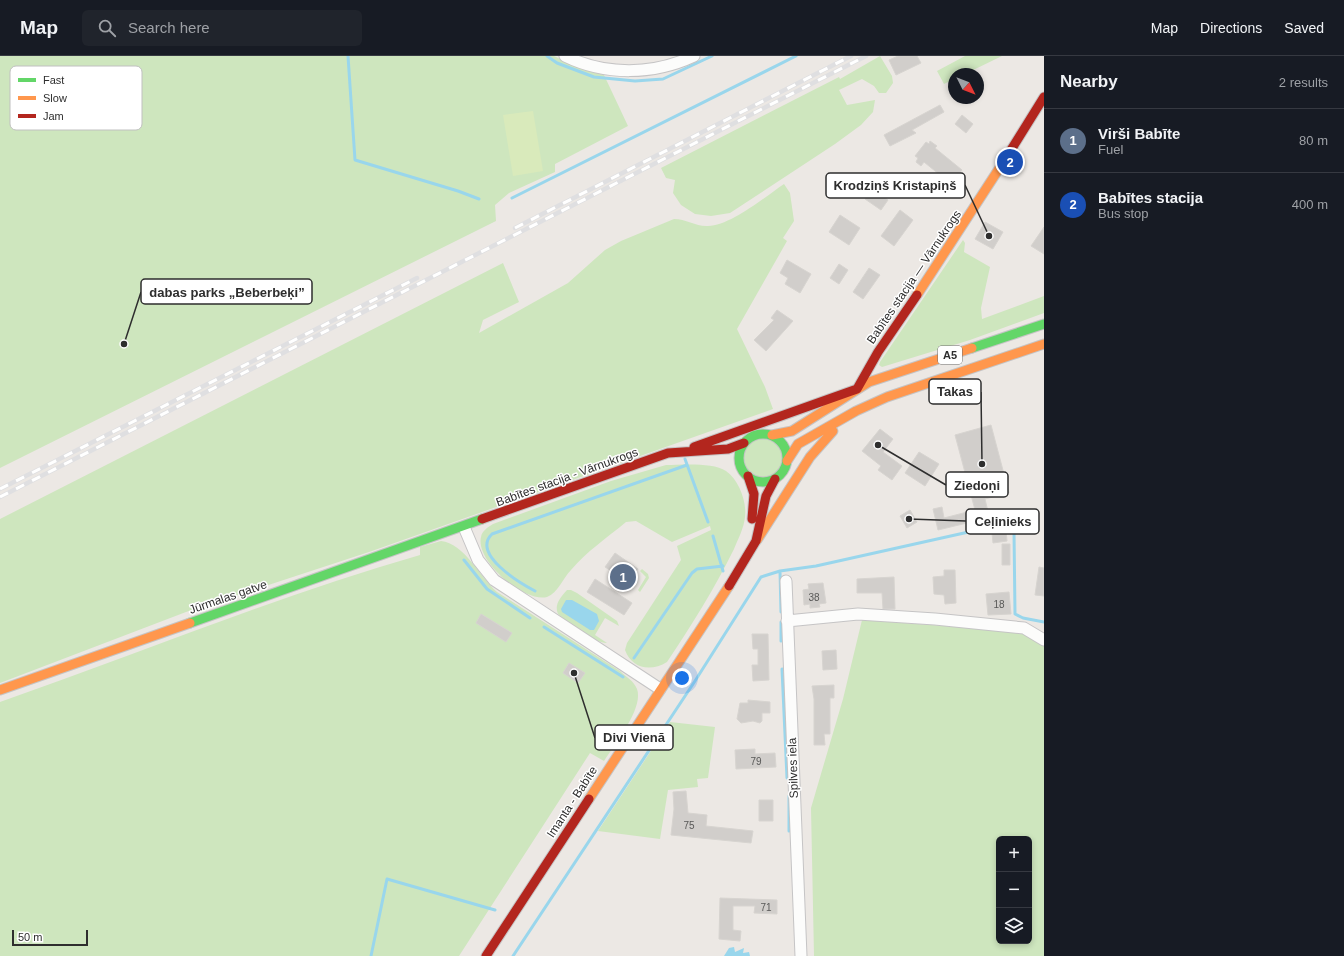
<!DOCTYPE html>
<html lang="en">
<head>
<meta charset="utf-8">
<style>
	:root { --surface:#171b24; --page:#20242c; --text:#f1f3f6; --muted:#9ea1a6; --line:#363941; --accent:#b45309 }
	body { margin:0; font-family:Arial,sans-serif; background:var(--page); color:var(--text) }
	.controls { position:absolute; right:12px; bottom:12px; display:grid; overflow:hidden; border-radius:6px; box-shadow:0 2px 6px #0003 }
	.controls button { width:36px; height:36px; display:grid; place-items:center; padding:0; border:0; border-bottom:1px solid var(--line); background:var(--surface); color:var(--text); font:20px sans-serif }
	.compass { position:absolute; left:948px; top:12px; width:36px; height:36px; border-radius:50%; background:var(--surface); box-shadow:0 2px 6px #0003; rotate:132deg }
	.scale { position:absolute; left:12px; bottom:10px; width:76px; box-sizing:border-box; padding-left:4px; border:2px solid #2e2e2e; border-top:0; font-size:11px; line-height:14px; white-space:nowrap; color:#2e2e2e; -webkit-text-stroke:3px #fff; paint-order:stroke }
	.you { position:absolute; left:682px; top:622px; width:14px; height:14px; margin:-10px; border:3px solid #fff; border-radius:50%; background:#1a73e8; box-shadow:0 0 0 6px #1a73e833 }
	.badge { display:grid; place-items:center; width:26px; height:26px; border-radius:50%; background:var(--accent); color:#fff; font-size:13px; font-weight:700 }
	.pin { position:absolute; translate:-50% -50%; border:2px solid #fff; box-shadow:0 1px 4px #0006 }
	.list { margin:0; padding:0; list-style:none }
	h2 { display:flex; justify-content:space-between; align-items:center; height:52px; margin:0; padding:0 16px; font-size:17px }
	h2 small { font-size:13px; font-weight:400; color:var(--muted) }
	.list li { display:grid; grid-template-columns:26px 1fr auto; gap:12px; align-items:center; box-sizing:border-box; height:64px; padding:0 16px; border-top:1px solid var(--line) }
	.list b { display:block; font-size:15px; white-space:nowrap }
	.list p { margin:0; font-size:13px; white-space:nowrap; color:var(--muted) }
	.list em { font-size:13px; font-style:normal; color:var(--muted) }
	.icon { flex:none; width:22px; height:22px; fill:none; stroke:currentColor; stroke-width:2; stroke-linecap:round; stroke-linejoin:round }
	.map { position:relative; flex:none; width:1044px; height:900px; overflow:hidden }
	header { display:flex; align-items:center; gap:24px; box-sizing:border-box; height:56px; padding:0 20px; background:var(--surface); border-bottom:1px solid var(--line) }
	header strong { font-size:19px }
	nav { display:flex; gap:22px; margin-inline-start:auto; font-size:14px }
	.search { width:280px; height:36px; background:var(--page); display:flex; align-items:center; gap:10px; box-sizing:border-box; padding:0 14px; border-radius:6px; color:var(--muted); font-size:15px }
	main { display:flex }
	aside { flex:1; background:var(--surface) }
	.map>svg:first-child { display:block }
	.green { fill:#cee6be; fill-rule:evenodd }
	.pitch { fill:#d9eabb }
	.water { fill:#99d6ec }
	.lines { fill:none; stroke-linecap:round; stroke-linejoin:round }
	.stream { stroke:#99d6ec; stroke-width:3 }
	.building { fill:#d1cecb; stroke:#d7d4d0 }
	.street-casing { stroke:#c5c4c5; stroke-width:13 }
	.fast-casing { stroke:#c5c4c5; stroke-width:11 }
	.slow-casing { stroke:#c5c4c5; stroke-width:11 }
	.jam-casing { stroke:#c5c4c5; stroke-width:11 }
	.street { stroke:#fcfcfb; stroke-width:11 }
	.fast { stroke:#63d668; stroke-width:9 }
	.slow { stroke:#ff974d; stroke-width:9 }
	.jam { stroke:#b3261e; stroke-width:9 }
	.rail-casing { stroke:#dfdfe1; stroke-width:4.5 }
	.rail { stroke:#fff; stroke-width:3; stroke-dasharray:9; stroke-linecap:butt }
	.labels { text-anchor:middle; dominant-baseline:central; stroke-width:3; stroke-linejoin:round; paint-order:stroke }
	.number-label { font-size:10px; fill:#585857 }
	.shield { fill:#fff; stroke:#6d6d6d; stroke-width:1 }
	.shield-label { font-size:11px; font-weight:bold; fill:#2e2e2e }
	.street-label { font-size:12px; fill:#2e2e2e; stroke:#fff }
	.key { fill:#fff; stroke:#c0c0c0; stroke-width:1 }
	.key-label { font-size:11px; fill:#2e2e2e }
	.leader { fill:none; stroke:#2e2e2e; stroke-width:1.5 }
	.callout-dot { fill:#2e2e2e; stroke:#fff; stroke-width:1.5 }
	.callout { fill:#fff; stroke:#2e2e2e; stroke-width:1.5 }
	.callout-label { font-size:13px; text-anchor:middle; font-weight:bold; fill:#2e2e2e }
</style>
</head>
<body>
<header>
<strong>Map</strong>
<div class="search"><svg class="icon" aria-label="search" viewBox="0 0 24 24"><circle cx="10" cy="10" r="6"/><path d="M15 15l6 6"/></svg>Search here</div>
<nav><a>Map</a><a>Directions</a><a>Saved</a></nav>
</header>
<main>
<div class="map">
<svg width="1044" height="900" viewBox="0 0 1044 900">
	<rect width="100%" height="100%" fill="#ece8e4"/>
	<path class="green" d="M 0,0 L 554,0 L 579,12 L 604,19 L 628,70 L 555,108 L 555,116 L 509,137 L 495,149 L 496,165 L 0,412 Z
		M 880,0 L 892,20 L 893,27 L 886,37 L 879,37 L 874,30 L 862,23 L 839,34 L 847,49 L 875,44 L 873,56 L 861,69 L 835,88 L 730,157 L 711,160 L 695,158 L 681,149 L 673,137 L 675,124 L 666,122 L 661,112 L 839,21 L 840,23 Z
		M 965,0 L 1002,0 L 965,18 L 954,18 L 954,23 L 944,28 L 937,15 Z
		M 784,128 L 790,137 L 794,165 L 783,182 L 787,185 L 737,273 L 765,331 L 773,353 L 372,495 L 186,556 L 0,627 L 0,463 L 503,207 L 519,246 L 483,264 L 479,277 L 568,227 L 605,194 L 621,185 L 674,163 C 686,163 697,171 708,170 C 730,170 765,141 784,128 Z
		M 963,184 L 965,187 L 964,196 L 990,211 L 981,252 L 982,263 L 1044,240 L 1044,257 L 970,284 L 882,311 L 879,309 L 880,306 Z
		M743 402a20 20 0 1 1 40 0a20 20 0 1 1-40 0Z
		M 666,409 C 681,409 713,406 726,415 C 739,424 747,446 745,461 C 744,472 738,483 734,493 C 715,532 691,570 667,606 C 651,616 632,613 625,594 L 627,587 L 681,504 L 677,490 L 711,474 L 710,470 L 672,486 L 636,465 L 626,466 C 608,481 586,496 571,514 C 563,522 558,537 547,541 C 525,547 475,505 481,481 C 482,475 488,471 493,468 L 611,425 Z
		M 441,485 C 464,487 480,521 497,536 L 620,615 C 626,621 634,625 637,633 C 644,652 614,689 604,705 L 590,697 L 459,900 L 0,900 L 0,646 C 140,597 278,540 420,499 L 420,491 Z
		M 642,513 L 648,518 L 649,522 L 640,536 L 638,534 L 646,521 L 640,515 Z
		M 567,534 L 571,534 L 577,537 L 617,565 L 619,570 L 605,562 L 595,579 L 607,587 C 593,587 569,567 558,558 C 554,549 560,542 567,534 Z
		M 862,564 L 1044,577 L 1044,900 L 814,900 L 811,752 L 843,643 ZM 999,783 L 1029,783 L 1029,885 L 999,885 Z
		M 670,666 L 715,671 L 708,722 L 697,723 L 698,731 L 668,734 L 660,783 L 598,775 Z"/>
	<path class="pitch" d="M 533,55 L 543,115 L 513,120 L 503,59 Z"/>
	<path class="water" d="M 566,544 L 572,544 L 597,558 L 599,565 L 594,574 L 590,574 L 562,556 L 561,553 Z
		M 734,891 L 735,896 L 744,892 L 743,897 L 749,896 L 750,900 L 724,900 L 729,892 Z"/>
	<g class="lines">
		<path class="stream" d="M 348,0 L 355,104 L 458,135 L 479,143
			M 547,0 L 557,7 L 594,21 L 635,25 L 663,23 L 712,0
			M 512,142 L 796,0
			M 685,403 L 708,466
			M 713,480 L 723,515
			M 464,504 L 487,533 L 530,562
			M 780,515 L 781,556
			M 535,535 C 520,527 471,498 492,478 L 687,409
			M 781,566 L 781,585
			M 544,571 L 623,621
			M 634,602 L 692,517 L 697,513 L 723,510
			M 782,613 L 787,722
			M 789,740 L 789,775
			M 371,900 L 387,823 L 495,854
			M 513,900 L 695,625 L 761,521 L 780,515 L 816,510 L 1009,467 L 1013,470 L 1014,476 L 1015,558 L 1023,562 L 1044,566"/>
	</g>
	<path class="building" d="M 898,0 L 917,0 L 921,7 L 896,19 L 889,4 Z
		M 940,49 L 944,56 L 912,74 L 916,77 L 890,90 L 884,79 Z
		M 962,59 L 973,68 L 966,77 L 955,68 Z
		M 930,85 L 937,90 L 935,92 L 962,114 L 951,128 L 924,106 L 921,110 L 916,106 L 918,102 L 915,100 L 926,86 L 929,88 Z
		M 872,132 L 888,144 L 881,154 L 865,143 Z
		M 900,154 L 913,164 L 894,190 L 881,180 Z
		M 840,159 L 860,172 L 849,189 L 829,176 Z
		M 985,166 L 1003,176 L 993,193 L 975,183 Z
		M 1044,171 L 1044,198 L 1031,190 Z
		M 787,204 L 811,218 L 800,237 L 785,228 L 788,222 L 780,217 Z
		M 839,208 L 848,214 L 839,228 L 830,222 Z
		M 869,212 L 880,219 L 863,243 L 853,236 Z
		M 777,254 L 793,265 L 766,295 L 754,284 L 774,264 L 771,262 Z
		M 991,369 L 1009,437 L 985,443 L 990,464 L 968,470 L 967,467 L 938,474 L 933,453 L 942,451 L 944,462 L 975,454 L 955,379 Z
		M 880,373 L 893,383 L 883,396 L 902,410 L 892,424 L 878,414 L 881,410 L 862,395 Z
		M 919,396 L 939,408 L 925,430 L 905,417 Z
		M 910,454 L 917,466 L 907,472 L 900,460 Z
		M 1006,474 L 1007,485 L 993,487 L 992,477 Z
		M 1002,488 L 1010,488 L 1010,509 L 1002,509 Z
		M 615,497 L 638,513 L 629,526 L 605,511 Z
		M 1039,511 L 1044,512 L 1044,540 L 1035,539 Z
		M 944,514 L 955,514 L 956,547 L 945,548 L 944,539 L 934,538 L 933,521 L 944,520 Z
		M 894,521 L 895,553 L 883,553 L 882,537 L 857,537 L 857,523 Z
		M 595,523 L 632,547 L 624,559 L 587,536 Z
		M 823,527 L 826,547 L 819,548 L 820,551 L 810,552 L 810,548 L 804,549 L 803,534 L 809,533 L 808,528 Z
		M 1009,536 L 1011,558 L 988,559 L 986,538 Z
		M 481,558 L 512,577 L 506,586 L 476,567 Z
		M 752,578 L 768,578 L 769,624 L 753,625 L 752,609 L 758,609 L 758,593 L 753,593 Z
		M 836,594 L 837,613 L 823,614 L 822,595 Z
		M 569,607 L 585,617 L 578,627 L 563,617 Z
		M 834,629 L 834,642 L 830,642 L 830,678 L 824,678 L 825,689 L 814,689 L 814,643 L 812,630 Z
		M 748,644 L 770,646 L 770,657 L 762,657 L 762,665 L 760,667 L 753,665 L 741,667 L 737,663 L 740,647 L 748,647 Z
		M 755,693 L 755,698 L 775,697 L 776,711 L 736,713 L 735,694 Z
		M 686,735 L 688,757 L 707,759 L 706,770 L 753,775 L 751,787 L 671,779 L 674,753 L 673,736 Z
		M 759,744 L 773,744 L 773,765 L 759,765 Z
		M 720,842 L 777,844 L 777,858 L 754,857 L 755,850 L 733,850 L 733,874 L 741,875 L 740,885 L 719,883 Z"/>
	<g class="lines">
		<g class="street-casing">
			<path id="street" d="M 565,0 C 606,20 653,19 694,0
				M 464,471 L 478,504 L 494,524 L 660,633
				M 786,525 L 801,900
				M 787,565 L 858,558 L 935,563 L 1024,572 L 1044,584"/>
		</g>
		<g class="fast-casing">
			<path id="fast" d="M 972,292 L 1044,268
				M739 402a24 24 0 1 1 48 0a24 24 0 1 1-48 0Z
				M 190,567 L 482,463"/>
		</g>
		<g class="slow-casing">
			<path id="slow" d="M 917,239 L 1006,102
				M 772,379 L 792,375 L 869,326 L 972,292
				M 787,405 L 798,388 L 856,355 L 887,341 L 1044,288
				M 757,484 L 810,401 L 833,375
				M 0,634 L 190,567
				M 589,743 L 729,530"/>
		</g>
		<g class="jam-casing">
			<path id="jam" d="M 1006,102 L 1044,41
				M 694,391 L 857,333 L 878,296 L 917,239
				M 748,420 L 754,438 L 752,463
				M 482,463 L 668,397 L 728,393 L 744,387
				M 729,530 L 756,485 L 766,440 L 775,423
				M 486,900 L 589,743"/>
		</g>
		<use href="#street" class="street"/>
		<use href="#fast" class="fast"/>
		<use href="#slow" class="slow"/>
		<use href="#jam" class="jam"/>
		<g class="rail-casing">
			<path id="rail" d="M 515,172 L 851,0
				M 0,433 L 417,222
				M 0,441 L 866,0"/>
		</g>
		<use href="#rail" class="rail"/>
	</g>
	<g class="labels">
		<g class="number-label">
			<text x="814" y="541">38</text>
			<text x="999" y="548">18</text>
			<text x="756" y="705">79</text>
			<text x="689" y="769">75</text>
			<text x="766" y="851">71</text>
		</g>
		<rect class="shield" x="938" y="290" width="24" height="18" rx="3"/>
		<g class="shield-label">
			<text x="950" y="299">A5</text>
		</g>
		<g class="street-label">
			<text transform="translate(914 221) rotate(-56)">Babītes stacija — Vārnukrogs</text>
			<text transform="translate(567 421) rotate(-20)">Babītes stacija - Vārnukrogs</text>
			<text transform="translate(228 541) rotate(-19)">Jūrmalas gatve</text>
			<text transform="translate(793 712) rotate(-92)">Spilves iela</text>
			<text transform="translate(572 746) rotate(-57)">Imanta - Babīte</text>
		</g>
	</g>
	<rect x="10" y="10" width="132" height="64" rx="6" class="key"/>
	<rect x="18" y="22" width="18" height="4" fill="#63d668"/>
	<rect x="18" y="40" width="18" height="4" fill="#ff974d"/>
	<rect x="18" y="58" width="18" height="4" fill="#b3261e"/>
	<g class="key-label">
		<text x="43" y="28">Fast</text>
		<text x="43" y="46">Slow</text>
		<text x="43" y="64">Jam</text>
	</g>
	<path class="leader" d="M989 180L965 129M124 288L141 236M982 408L981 336M878 389L946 429M909 463L966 465M574 617L595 682"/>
	<g class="callout-dot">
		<circle cx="989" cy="180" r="4"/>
		<circle cx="124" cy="288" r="4"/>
		<circle cx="982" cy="408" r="4"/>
		<circle cx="878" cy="389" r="4"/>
		<circle cx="909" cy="463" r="4"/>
		<circle cx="574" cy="617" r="4"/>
	</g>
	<g class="callout">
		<rect x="826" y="117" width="139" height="25" rx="4"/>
		<rect x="141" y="223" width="171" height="25" rx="4"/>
		<rect x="929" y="323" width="52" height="25" rx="4"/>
		<rect x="946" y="416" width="62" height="25" rx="4"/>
		<rect x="966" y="453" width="73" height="25" rx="4"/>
		<rect x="595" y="669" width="78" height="25" rx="4"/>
	</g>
	<g class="callout-label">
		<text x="895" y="134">Krodziņš Kristapiņš</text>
		<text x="227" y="241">dabas parks „Beberbeķi”</text>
		<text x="955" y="340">Takas</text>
		<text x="977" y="434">Ziedoņi</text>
		<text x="1003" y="470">Ceļinieks</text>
		<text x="634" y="686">Divi Vienā</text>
	</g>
</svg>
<div class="controls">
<button>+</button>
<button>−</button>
<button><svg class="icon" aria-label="layers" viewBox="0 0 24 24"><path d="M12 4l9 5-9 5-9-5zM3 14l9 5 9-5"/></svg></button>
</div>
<svg class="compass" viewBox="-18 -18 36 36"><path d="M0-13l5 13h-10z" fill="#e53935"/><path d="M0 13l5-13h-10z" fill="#9ea1a6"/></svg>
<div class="scale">50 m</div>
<div class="you"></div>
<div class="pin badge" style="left:623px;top:521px;background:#5c6f8a">1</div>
<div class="pin badge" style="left:1010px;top:106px;background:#1a4fb4">2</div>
</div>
<aside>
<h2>Nearby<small>2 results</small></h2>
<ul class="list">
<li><span class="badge" style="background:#5c6f8a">1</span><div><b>Virši Babīte</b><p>Fuel</p></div><em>80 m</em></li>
<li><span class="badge" style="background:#1a4fb4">2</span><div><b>Babītes stacija</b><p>Bus stop</p></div><em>400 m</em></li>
</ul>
</aside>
</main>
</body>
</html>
